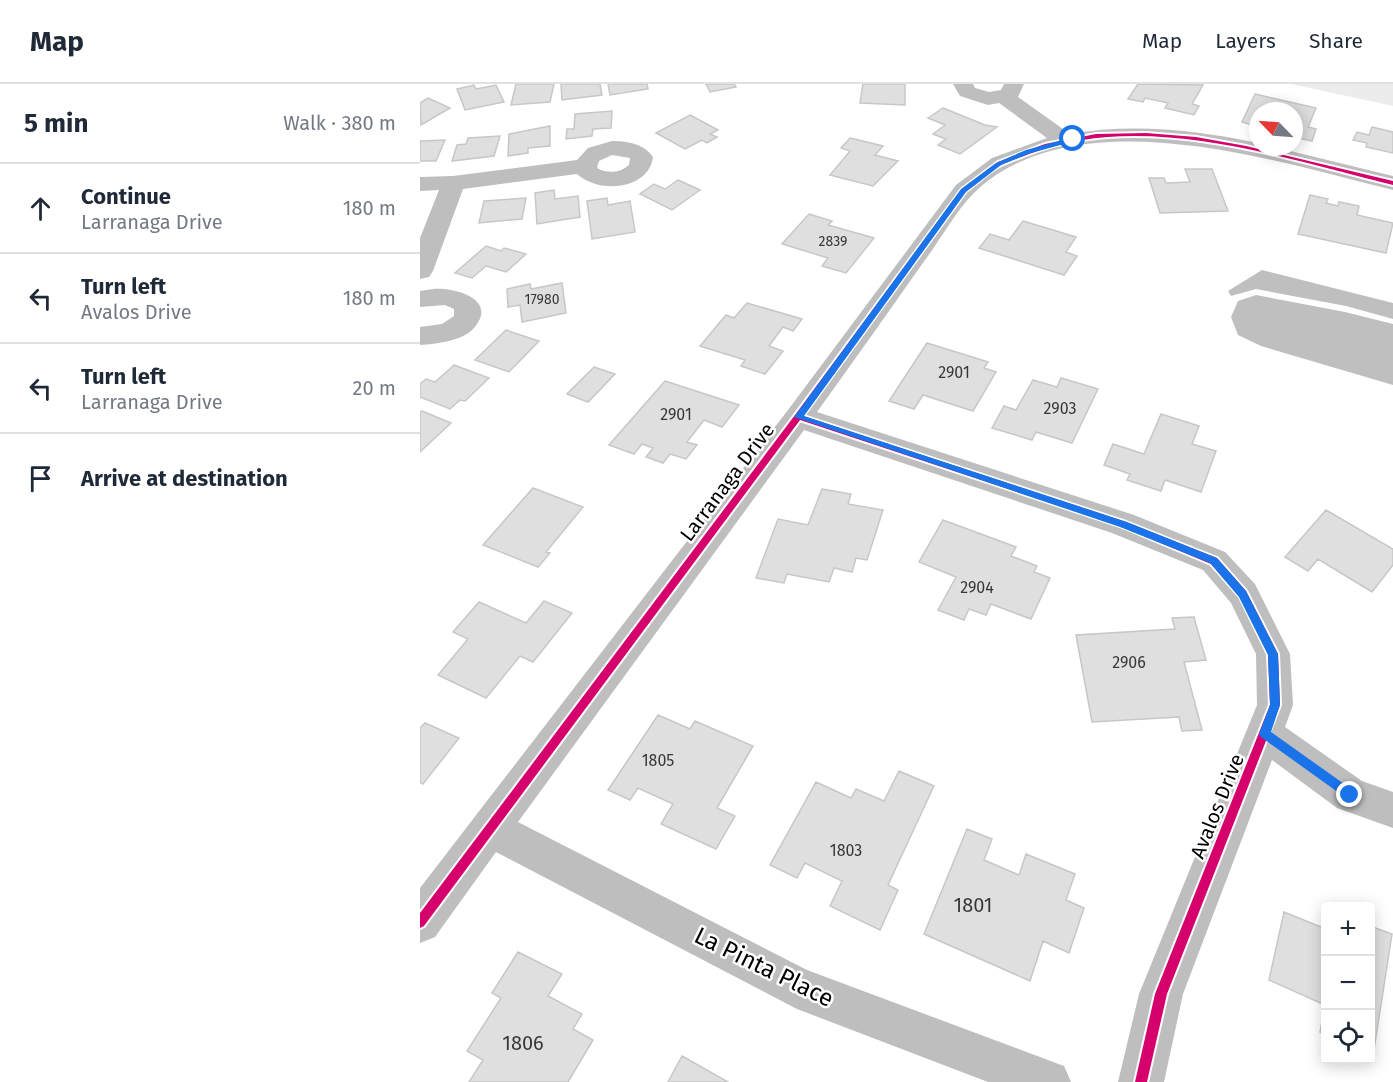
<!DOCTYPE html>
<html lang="en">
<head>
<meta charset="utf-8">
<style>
	:root { --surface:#fff; --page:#f2f2f3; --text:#1f2937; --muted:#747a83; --line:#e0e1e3 }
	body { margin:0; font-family:"Fira Sans",sans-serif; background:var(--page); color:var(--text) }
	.controls { position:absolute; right:18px; bottom:18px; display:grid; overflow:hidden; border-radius:6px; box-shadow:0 3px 15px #0003 }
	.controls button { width:54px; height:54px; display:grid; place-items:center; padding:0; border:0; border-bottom:2px solid var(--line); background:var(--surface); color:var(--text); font:30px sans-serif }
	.compass { position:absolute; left:829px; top:18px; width:54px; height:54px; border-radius:50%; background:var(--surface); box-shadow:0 3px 15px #0003; rotate:295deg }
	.stop { position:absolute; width:18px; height:18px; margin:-14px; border:4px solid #1a73e8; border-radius:50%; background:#fff }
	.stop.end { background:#1a73e8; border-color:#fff; box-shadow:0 2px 6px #0008 }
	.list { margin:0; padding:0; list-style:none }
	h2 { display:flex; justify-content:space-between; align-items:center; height:78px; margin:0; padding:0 24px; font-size:26px }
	h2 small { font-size:20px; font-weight:400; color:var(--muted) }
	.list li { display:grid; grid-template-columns:39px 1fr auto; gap:18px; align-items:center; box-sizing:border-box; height:90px; padding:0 24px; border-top:2px solid var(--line) }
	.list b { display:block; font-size:22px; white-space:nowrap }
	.list p { margin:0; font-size:20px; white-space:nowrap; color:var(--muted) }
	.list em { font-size:20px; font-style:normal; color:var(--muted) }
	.icon { flex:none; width:33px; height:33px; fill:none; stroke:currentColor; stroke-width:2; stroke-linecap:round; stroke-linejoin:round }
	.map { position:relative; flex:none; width:973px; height:998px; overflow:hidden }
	header { display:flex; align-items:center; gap:36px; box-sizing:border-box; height:84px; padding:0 30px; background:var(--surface); border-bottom:2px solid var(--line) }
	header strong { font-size:28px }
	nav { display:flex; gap:33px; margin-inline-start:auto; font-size:21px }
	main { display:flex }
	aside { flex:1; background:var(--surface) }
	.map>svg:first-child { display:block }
	.green { fill:#ececec }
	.water { fill:#bfbfbf }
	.building { fill:#dfdfdf; stroke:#c7c7c7; stroke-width:1.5 }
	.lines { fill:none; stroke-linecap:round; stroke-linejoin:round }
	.minor { fill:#bebebe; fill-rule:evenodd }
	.cycleway-casing { stroke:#fff; stroke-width:4 }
	.cycleway { fill:#d6006c; fill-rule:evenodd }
	.route { fill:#1a73e8 }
	.labels { text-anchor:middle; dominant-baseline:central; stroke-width:5; stroke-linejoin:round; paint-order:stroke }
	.far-number-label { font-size:14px; fill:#383838 }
	.number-label { font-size:16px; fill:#383838 }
	.street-label { font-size:20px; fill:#000; stroke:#fff }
	.near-number-label { font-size:20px; fill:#383838 }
	.near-street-label { font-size:24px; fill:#000; stroke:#fff }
</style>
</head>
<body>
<header>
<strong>Map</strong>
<nav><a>Map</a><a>Layers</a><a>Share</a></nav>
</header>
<main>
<aside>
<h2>5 min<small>Walk · 380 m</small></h2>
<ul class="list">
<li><svg class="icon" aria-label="ahead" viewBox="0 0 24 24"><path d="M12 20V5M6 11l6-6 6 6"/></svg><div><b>Continue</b><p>Larranaga Drive</p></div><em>180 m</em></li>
<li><svg class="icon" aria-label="left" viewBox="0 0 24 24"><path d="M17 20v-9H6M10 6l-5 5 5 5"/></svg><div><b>Turn left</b><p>Avalos Drive</p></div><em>180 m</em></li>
<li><svg class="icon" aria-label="left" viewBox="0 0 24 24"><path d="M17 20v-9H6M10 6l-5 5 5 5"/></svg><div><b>Turn left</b><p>Larranaga Drive</p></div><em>20 m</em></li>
<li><svg class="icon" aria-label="arrive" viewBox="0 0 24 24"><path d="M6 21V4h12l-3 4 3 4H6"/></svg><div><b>Arrive at destination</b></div></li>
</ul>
</aside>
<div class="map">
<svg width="973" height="998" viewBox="0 0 973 998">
	<rect width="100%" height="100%" fill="#fff"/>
	<path class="green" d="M 871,0 L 973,0 L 973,22 Z"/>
	<path class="water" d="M 842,186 L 973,219 L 973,235 L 926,222 L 836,205 L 811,212 L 808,207 Z
		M 836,211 L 925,228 L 973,240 L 973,301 L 841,262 L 818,251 L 811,233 L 818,217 Z"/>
	<path class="building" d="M 96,0 L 134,0 L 130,18 L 91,21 Z
		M 141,0 L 180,0 L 182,11 L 142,16 Z
		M 188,0 L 227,0 L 228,5 L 190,11 Z
		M 286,0 L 314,0 L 316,3 L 290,8 Z
		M 443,0 L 485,0 L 485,21 L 440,19 Z
		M 718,0 L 783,1 L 772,20 L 779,22 L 774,31 L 745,24 L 748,19 L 725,14 L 723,18 L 708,15 Z
		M 54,1 L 56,5 L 76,1 L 84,18 L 45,26 L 37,5 Z
		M 835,10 L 896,24 L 888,43 L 896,45 L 892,57 L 874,53 L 874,27 L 838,27 L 836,42 L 822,38 Z
		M 8,14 L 30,24 L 1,41 L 0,19 Z
		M 523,24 L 565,41 L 577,43 L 540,70 L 518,61 L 526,55 L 513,50 L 525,41 L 508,34 Z
		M 192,27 L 191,44 L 173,45 L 172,52 L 146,55 L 147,45 L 154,45 L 155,30 Z
		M 270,31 L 298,46 L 290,50 L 297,53 L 287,59 L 282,56 L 265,65 L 236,49 Z
		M 130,42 L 130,62 L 108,64 L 108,69 L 88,72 L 89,50 Z
		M 952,43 L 973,48 L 973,69 L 946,63 L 947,59 L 933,56 L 937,48 L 949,51 Z
		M 80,52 L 74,72 L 32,77 L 37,61 L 46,60 L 48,54 Z
		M 430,54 L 463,62 L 455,71 L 478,77 L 453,102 L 410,91 L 430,67 L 421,64 Z
		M 25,56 L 16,77 L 0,77 L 0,57 Z
		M 765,85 L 792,85 L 808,127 L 740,129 L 729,94 L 744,94 L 746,99 L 770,98 Z
		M 258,96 L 280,106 L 252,126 L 220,110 L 234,100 L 245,105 Z
		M 134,106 L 135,115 L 158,112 L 160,133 L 117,140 L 115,109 Z
		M 890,111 L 908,115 L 906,119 L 918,122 L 919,118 L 939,122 L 937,131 L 973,139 L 966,169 L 878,150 Z
		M 106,114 L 102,135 L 59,139 L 64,117 Z
		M 187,114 L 188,121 L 210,117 L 215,148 L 172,155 L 167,117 Z
		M 389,130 L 412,137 L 408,141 L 454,154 L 426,189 L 402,182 L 408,174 L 362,160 Z
		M 603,137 L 656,153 L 646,168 L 657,172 L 644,191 L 559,164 L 570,150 L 589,156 Z
		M 66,162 L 81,167 L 84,164 L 106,170 L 86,188 L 66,182 L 52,194 L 35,189 Z
		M 142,199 L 146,229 L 102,238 L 100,221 L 88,223 L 87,205 L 110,200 L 111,205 Z
		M 327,219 L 382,235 L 373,247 L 363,243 L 349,262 L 363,267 L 345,290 L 321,282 L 325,276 L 280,262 L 306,231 L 314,234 Z
		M 86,246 L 119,257 L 89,288 L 55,276 Z
		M 507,259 L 568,278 L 564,284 L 576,288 L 553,327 L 503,311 L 494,325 L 469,317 Z
		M 34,281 L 69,294 L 45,317 L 40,316 L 30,325 L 0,313 L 0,300 L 6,295 L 15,298 Z
		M 174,283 L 195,290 L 168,318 L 147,310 Z
		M 641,294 L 678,305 L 652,359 L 616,348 L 612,356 L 572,344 L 584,322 L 596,326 L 613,296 L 637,303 Z
		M 245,297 L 319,321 L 302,343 L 284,336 L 267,358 L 277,361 L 266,375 L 250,370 L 243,379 L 226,373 L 233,364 L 222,360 L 214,370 L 189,361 Z
		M 2,327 L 31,339 L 0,368 L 0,328 Z
		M 741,330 L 779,342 L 772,360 L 796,367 L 781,408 L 745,396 L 741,407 L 707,396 L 710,390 L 684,381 L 693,360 L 724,370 Z
		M 113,404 L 163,423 L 126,468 L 130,469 L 118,483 L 63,461 Z
		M 402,405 L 431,410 L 428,420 L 463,426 L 447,476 L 436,474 L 432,488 L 414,484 L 409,498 L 367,490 L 364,499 L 336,494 L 358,435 L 388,441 Z
		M 906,426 L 973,465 L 973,481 L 952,508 L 898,475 L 888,487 L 865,473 Z
		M 523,436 L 596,463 L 591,472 L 617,482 L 614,488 L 630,494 L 611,535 L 571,520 L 566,531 L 549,525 L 544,536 L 518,526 L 536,493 L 499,478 Z
		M 124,517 L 152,529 L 113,578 L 100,572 L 66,614 L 18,591 L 48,555 L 33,548 L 59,518 L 106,539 Z
		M 774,533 L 786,576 L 764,578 L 782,646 L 762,647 L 759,633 L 672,638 L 656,551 L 755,545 L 752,534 Z
		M 238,631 L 270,645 L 275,637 L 333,662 L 297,724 L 315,732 L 296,765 L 241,740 L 253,720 L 218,704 L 210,716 L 188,706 Z
		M 5,639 L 39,654 L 3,700 L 0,698 L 0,644 Z
		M 479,687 L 514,702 L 468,801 L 478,806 L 460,846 L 410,822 L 422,797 L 385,779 L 377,794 L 350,781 L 396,698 L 431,714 L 436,705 L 464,717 Z
		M 547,745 L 572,755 L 564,776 L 599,791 L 606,770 L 655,790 L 646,816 L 664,824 L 649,869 L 623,857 L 610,897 L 504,850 Z
		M 864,828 L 906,845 L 906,951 L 900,948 L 905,921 L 849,896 Z
		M 950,842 L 972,850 L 953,972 L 950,971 Z
		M 98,868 L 142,890 L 128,912 L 162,930 L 153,945 L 173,956 L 148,998 L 49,998 L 63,976 L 47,967 L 81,914 L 72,909 Z
		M 262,972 L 308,998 L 248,998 Z"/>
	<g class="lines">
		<path class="minor" d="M 533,0 L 553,0 L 555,4 L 569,8 L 581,6 L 584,0 L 604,0 L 598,13 L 650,50 C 712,39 776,46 838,59 L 838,63 L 854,63 L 973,92 L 973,106 C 855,77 654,11 553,110 C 535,128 521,155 505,176 C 469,227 433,278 397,328 L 714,431 L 805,468 L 835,500 L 870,570 L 873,621 L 865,643 L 942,697 L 973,708 L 973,744 L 917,724 L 852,676 L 763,910 L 744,998 L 698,998 L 719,910 L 837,621 L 836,570 L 811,519 L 783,486 L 692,449 L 384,346 L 98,738 L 387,886 L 644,982 L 651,998 L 568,998 L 377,925 L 76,768 L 15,853 L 0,859 L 0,804 L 368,326 L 536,101 L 572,74 L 627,54 L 579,19 L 568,21 L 540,12 Z
			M 192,57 C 208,57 224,60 233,73 C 229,106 178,110 157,90 L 43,105 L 13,187 L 9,193 L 0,195 L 0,154 L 19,106 L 0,107 L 0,93 L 33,92 L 157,76 L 168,64 ZM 192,71 L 210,74 L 209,81 C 200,89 188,90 177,84 L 179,77 Z
			M 13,205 C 34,203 79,215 54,244 C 43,257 16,260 0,261 L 0,243 L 22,240 L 34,232 L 34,225 L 25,221 L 0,223 L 0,207 Z"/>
		<g class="cycleway-casing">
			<path id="cycleway" d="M 726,49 L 776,53 L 826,62 L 973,97 L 973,101 C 859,73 724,26 609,70 C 599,74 588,77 579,82 C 567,89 557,99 546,107 L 383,332 L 706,438 L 797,474 L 826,507 L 858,570 L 860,621 L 747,910 L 727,998 L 715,998 L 735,910 L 850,621 L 848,570 L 820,513 L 791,480 L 700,442 L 380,336 L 4,842 L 0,844 L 0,829 L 375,331 L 542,105 L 578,78 L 625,60 L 676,50 Z"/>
		</g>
		<use href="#cycleway" class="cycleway"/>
	</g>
	<path class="route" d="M 653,53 L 655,57 L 611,69 L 581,81 L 546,108 L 384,332 L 707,438 L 797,474 L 826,507 L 858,570 L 860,621 L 851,648 L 934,707 L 934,714 L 926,714 L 841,653 L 839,650 L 850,621 L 848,571 L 819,513 L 790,479 L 700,443 L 374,333 L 541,105 L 576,79 L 606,66 Z"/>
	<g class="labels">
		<g class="far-number-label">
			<text x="413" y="157">2839</text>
			<text x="122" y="215">17980</text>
		</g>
		<g class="number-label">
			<text x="534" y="288">2901</text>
			<text x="640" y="324">2903</text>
			<text x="256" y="330">2901</text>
			<text x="557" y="503">2904</text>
			<text x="709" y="578">2906</text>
			<text x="238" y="676">1805</text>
			<text x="426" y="766">1803</text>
		</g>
		<g class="street-label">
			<text transform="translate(307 398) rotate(-53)">Larranaga Drive</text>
			<text transform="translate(797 722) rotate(-68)">Avalos Drive</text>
		</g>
		<g class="near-number-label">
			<text x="553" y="821">1801</text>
			<text x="103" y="959">1806</text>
		</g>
		<g class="near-street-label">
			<text transform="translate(344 883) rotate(26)">La Pinta Place</text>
		</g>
	</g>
</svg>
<div class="controls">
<button>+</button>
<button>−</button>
<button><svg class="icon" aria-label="locate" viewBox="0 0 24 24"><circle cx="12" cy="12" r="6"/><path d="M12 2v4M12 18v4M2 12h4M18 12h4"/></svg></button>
</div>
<svg class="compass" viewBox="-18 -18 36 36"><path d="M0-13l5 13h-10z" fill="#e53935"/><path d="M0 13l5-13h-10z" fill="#747a83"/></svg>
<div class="stop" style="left:653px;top:55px"></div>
<div class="stop end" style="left:930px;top:711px"></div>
</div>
</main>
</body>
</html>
